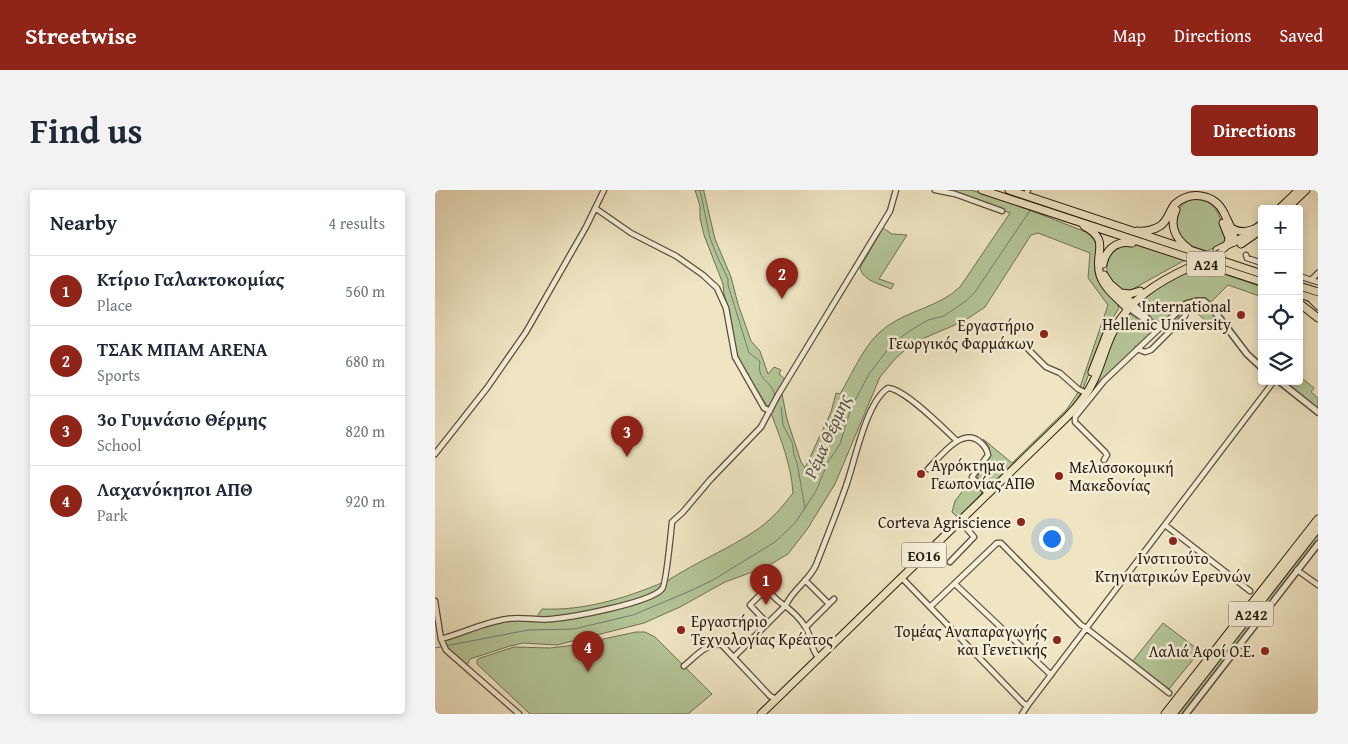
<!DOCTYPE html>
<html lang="en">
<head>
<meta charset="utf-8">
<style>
	:root { --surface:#fff; --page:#f2f2f3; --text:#1f2937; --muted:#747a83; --line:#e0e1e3; --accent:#8f2418 }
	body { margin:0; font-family:"Gentium Book Plus",serif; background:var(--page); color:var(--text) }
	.controls { position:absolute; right:15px; top:15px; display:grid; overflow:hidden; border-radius:5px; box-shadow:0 2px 8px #0003 }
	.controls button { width:45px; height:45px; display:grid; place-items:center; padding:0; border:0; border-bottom:1px solid var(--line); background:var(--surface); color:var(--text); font:25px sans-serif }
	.you { position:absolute; left:616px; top:348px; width:18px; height:18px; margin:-12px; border:4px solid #fff; border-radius:50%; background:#1a73e8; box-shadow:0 0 0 8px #1a73e833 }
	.badge { display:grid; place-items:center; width:32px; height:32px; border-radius:50%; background:var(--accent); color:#fff; font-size:16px; font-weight:700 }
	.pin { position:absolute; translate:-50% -41px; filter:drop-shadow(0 1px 2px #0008) }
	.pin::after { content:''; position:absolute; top:26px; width:18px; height:15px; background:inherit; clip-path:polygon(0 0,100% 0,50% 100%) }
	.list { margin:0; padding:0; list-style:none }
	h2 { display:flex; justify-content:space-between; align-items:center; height:65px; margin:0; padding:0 20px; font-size:21px }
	h2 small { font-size:16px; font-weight:400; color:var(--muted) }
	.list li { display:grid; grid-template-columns:32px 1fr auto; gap:15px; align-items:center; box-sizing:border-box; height:70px; padding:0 20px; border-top:1px solid var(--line) }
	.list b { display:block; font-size:19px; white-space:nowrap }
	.list p { margin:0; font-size:16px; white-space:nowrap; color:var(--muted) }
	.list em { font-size:16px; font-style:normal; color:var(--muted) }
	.icon { flex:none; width:28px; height:28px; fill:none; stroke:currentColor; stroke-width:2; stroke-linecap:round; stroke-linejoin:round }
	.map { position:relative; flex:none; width:883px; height:524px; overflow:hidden; border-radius:5px }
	header { display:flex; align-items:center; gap:30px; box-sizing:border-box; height:70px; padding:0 25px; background:var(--accent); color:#fff }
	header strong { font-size:24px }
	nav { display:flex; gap:28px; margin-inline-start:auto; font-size:18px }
	.intro { display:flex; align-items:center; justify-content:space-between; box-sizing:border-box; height:120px; padding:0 30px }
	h1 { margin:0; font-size:35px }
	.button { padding:12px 22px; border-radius:5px; background:var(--accent); color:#fff; font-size:18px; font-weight:700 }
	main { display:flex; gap:30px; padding:0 30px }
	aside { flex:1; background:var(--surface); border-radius:5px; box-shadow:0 2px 8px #0003 }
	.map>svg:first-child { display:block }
	.green { fill:#b4c698; stroke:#6e7154 }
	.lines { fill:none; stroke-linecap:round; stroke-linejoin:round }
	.stream { stroke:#6d7d77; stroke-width:1 }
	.minor-casing { stroke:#594e3d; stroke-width:7 }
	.tertiary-casing { stroke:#594e3d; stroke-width:8 }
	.primary-casing { stroke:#271c10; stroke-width:9 }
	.trunk-casing { stroke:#271c10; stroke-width:9 }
	.minor { stroke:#f5eed8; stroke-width:4.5 }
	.tertiary { stroke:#f5eed8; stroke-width:5 }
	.primary { stroke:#efe5c3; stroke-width:7 }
	.trunk { stroke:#efe5c3; stroke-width:7 }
	.primary-bridge-casing { stroke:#271c10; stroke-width:9; stroke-linecap:butt }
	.primary-bridge { stroke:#efe5c3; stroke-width:7 }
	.poi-dot { fill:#8f2418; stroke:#f5eed8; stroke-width:2 }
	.labels { text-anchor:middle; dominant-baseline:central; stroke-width:5; stroke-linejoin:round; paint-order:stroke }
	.shield { fill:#f5eed8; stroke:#655b4c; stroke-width:1 }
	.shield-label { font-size:15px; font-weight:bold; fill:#271c10 }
	.poi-label { font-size:16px; fill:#271c10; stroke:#f5eed8; text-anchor:end }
	.water-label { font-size:18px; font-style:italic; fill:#50544c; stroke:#f5eed8 }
</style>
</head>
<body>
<header>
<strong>Streetwise</strong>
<nav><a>Map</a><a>Directions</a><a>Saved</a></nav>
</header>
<div class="intro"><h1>Find us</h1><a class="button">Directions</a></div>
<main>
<aside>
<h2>Nearby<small>4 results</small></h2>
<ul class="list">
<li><span class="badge">1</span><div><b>Κτίριο Γαλακτοκομίας</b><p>Place</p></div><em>560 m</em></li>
<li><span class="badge">2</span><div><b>ΤΣΑΚ ΜΠΑΜ ARENA</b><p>Sports</p></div><em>680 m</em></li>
<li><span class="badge">3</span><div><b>3ο Γυμνάσιο Θέρμης</b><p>School</p></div><em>820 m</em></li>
<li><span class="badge">4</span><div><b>Λαχανόκηποι ΑΠΘ</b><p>Park</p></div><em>920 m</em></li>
</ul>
</aside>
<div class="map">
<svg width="883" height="524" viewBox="0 0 883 524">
	<rect width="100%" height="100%" fill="#efe5c3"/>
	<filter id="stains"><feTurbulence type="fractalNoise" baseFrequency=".004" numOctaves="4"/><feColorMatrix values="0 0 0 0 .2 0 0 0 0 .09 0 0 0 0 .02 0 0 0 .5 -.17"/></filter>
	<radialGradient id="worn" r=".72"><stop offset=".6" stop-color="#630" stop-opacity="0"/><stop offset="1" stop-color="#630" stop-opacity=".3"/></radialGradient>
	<path class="green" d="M 260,0 L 269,0 L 269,2 L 280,49 L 296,87 L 303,114 L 316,151 L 325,161 L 333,184 L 339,177 L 346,180 L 344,184 L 351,190 L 339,213 L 332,216 L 300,164 L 294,120 L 289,104 L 288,94 L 269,45 L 265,28 L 265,16 Z
		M 505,0 L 536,0 L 579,14 L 651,42 C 671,56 655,68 661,86 C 664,99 682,105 684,118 L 672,137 L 648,199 L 645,197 L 673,115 L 653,88 L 655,63 L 603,43 L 596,45 L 550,117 L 529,131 L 478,153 L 460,169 L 445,187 L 400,294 L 373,338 L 353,364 L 331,377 L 290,392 L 245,417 L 209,433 L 122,455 L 88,453 L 75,456 L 35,469 L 32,475 L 13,459 L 9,449 L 72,429 L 101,430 L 169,421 L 229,399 L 232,391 C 261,372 294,359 323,339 C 337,329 348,316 358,303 C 356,274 346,250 336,223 L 347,204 L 352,229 L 366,272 L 370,278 L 396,222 L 401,203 L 405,204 C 419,181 429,153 451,137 C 474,120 504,117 525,97 L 575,23 L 521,4 Z
		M 759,9 C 763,9 768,9 771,11 C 783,16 790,38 791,50 L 789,53 L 772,61 C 763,58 750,55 744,46 C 734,31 742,13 759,9 Z
		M 448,38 L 457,44 L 472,45 L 444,89 L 459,94 L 456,99 C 445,94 428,91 425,78 Z
		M 699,54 L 750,70 L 696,100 C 669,104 658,58 699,54 Z
		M 763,75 L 827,97 L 827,107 L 793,95 L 775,113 C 756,97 742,123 726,131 C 716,131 705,123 703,112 L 708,106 Z
		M 762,113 C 775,115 780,125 786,135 L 782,140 L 752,115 Z
		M 697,123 L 720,136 L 721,139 L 654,203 L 674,153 L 692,124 Z
		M 864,186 L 879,198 L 876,202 L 883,208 L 883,221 L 847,191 L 864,191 Z
		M 644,201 L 646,203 L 634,221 L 554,299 C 532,290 548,279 555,266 L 554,257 L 548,249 L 577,273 L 632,219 Z
		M 536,293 L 545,299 L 547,303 L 523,328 L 517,322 L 520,311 L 533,294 Z
		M 883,341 L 883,351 L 749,524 L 741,524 Z
		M 229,392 C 223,410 148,424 128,427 C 119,429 110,428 101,428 L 107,419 C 149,421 191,408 229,392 Z
		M 728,433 L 765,461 L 734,499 L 697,472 Z
		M 201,442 L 210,442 L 220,447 L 277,504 L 253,524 L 95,524 L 42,474 L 42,470 L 45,468 L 79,457 L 115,458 L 140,455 Z"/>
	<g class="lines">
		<path class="stream" d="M 265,0 L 275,48 L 282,66 L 293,89 L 293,95 L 314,163 L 325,171 C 322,192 334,187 340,205
			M 346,217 L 348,235 L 357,252 L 359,265 L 362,273 L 370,318
			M 0,458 L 93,440 L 139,439 L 198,425 L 255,401 L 278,390 L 340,352 L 360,333 L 381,301 L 393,272 L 405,254 L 416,218 L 434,184 L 444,171 L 457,154 L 473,142 L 493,130 L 509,126 L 531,111 L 540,102 L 596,19"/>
		<g class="minor-casing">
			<path id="minor" d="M 500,0 L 520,4 L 567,21
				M 592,2 L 593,0
				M 160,18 L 196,43 L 241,66 L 268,85 L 282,98 L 291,118 L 300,167 L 329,218 L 335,221
				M 811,65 L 812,68 L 827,73
				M 883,83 L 876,90 L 883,92
				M 864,86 L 876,90
				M 874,108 L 883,117
				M 593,159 L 611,177 L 625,183 L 643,199 L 651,203
				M 702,159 L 710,162 L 716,160 L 750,126 L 751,123 L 749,116
				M 0,264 L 52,198 L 91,142 L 151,37 L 169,0
				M 669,270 L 672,265 L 670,262 L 640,232 L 640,227 L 669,191 L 729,134
				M 493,279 C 505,267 527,236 545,252 C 550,256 552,259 553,265 L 537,287 L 553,304
				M 730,335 L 815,401
				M 515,372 L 539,347 L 525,331
				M 862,380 L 883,395
				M 466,387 L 589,514 L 593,515 L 839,191
				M 370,390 L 394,414
				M 520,394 L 616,485
				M 0,411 L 6,449 L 11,460 L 84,524
				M 495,417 L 562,353 L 566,353 L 646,435 L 651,438 L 734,503
				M 332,433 L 315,415 L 331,399 C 336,403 341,410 346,413 C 355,419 365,428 371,438 C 377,448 375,458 383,467
				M 371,437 L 399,409
				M 6,449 C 28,443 50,432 72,429 C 87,426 102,431 117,429 C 138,427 215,413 227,399 C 231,395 236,342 237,332 L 248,322 L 275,290 L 326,237 L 343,205 L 455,21 L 461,0
				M 299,467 L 351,415 C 358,399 374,391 381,375 C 391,349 402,322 411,296 C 420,271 431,212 453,198 C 470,199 508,238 521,250
				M 249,476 C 260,467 272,452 287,455 L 335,506 L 341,509
				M 587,524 L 593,515"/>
		</g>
		<g class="tertiary-casing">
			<path id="tertiary" d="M 698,114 L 713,129
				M 694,118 L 715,133 L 725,135 L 735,129 L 751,114 L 763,111 L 769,111 L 777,118 L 812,164 L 827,178
				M 844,191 L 883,222
				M 751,524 L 883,354"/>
		</g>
		<g class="primary-casing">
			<path id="primary" d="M 844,19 L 864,0
				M 851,19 L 871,0
				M 806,54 L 826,40
				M 782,60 L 807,48 L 827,34
				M 657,182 L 673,141
				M 326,524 L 632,227 C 643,216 653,203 659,190 C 667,174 670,156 679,140 C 695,109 723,92 753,78"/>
		</g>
		<g class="trunk-casing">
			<path id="trunk" d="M 547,0 L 827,92
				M 574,0 L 827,84
				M 741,20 C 734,34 740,49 753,58
				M 788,33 L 794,48 L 799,52
				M 649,36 C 677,51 658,63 665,85 C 669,98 681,107 690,116
				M 795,37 C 805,44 813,42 824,37
				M 702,41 C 709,42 719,40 725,36 C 733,31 734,21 740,14 C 756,0 780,4 789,23 C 793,32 800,43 799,52
				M 789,58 L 793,53 L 794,48
				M 668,74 C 671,59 682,50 697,53
				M 669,85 L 675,94 L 695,111
				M 864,96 L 883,102
				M 686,103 L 695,104 L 705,101
				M 864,104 L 883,110
				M 864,113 L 883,128
				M 730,524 L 883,329
				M 738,524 L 883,338"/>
		</g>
		<use href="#minor" class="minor"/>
		<use href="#tertiary" class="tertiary"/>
		<use href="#primary" class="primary"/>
		<use href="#trunk" class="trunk"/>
		<g class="primary-bridge-casing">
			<path id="primary-bridge" d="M 753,78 L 786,63"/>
		</g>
		<use href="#primary-bridge" class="primary-bridge"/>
	</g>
	<g class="poi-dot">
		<circle cx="806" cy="125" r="5"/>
		<circle cx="609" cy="144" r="5"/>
		<circle cx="486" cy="284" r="5"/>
		<circle cx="624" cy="286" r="5"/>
		<circle cx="586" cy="332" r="5"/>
		<circle cx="738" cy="351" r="5"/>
		<circle cx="246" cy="440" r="5"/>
		<circle cx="622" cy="450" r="5"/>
		<circle cx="830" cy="461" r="5"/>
	</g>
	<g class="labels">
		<g class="shield">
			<rect x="752" y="61.5" width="38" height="25" rx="4"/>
			<rect x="466.5" y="352.5" width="45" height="25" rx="4"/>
			<rect x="793.5" y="411.5" width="45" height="25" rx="4"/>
		</g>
		<g class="shield-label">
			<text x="771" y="74">Α24</text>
			<text x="489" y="365">ΕΟ16</text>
			<text x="816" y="424">Α242</text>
		</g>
		<g class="poi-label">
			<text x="796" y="116">International<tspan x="796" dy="18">Hellenic University</tspan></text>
			<text x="599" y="135">Εργαστήριο<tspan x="599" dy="18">Γεωργικός Φαρμάκων</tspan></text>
			<text x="496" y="275" text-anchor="start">Αγρόκτημα<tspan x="496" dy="18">Γεωπονίας ΑΠΘ</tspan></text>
			<text x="634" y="277" text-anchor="start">Μελισσοκομική<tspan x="634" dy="18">Μακεδονίας</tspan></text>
			<text x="576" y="332">Corteva Agriscience</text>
			<text x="738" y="368" text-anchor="middle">Ινστιτούτο<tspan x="738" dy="18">Κτηνιατρικών Ερευνών</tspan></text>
			<text x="256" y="431" text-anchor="start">Εργαστήριο<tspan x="256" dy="18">Τεχνολογίας Κρέατος</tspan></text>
			<text x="612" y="441">Τομέας Αναπαραγωγής<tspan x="612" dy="18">και Γενετικής</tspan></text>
			<text x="820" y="461">Λαλιά Αφοί Ο.Ε.</text>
		</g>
		<g class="water-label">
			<text transform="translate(392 246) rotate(-66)">Ρέμα Θέρμης</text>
		</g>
	</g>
	<rect width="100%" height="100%" filter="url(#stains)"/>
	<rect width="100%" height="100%" fill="url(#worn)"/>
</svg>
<div class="controls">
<button>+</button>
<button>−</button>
<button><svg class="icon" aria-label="locate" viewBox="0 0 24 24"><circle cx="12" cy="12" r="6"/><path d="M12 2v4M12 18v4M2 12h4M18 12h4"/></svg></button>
<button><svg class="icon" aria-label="layers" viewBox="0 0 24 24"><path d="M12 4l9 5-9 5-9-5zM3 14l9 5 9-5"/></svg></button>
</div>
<div class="you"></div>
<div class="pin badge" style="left:331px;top:415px">1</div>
<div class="pin badge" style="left:347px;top:109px">2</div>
<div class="pin badge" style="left:192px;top:267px">3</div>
<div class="pin badge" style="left:153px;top:482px">4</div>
</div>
</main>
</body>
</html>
